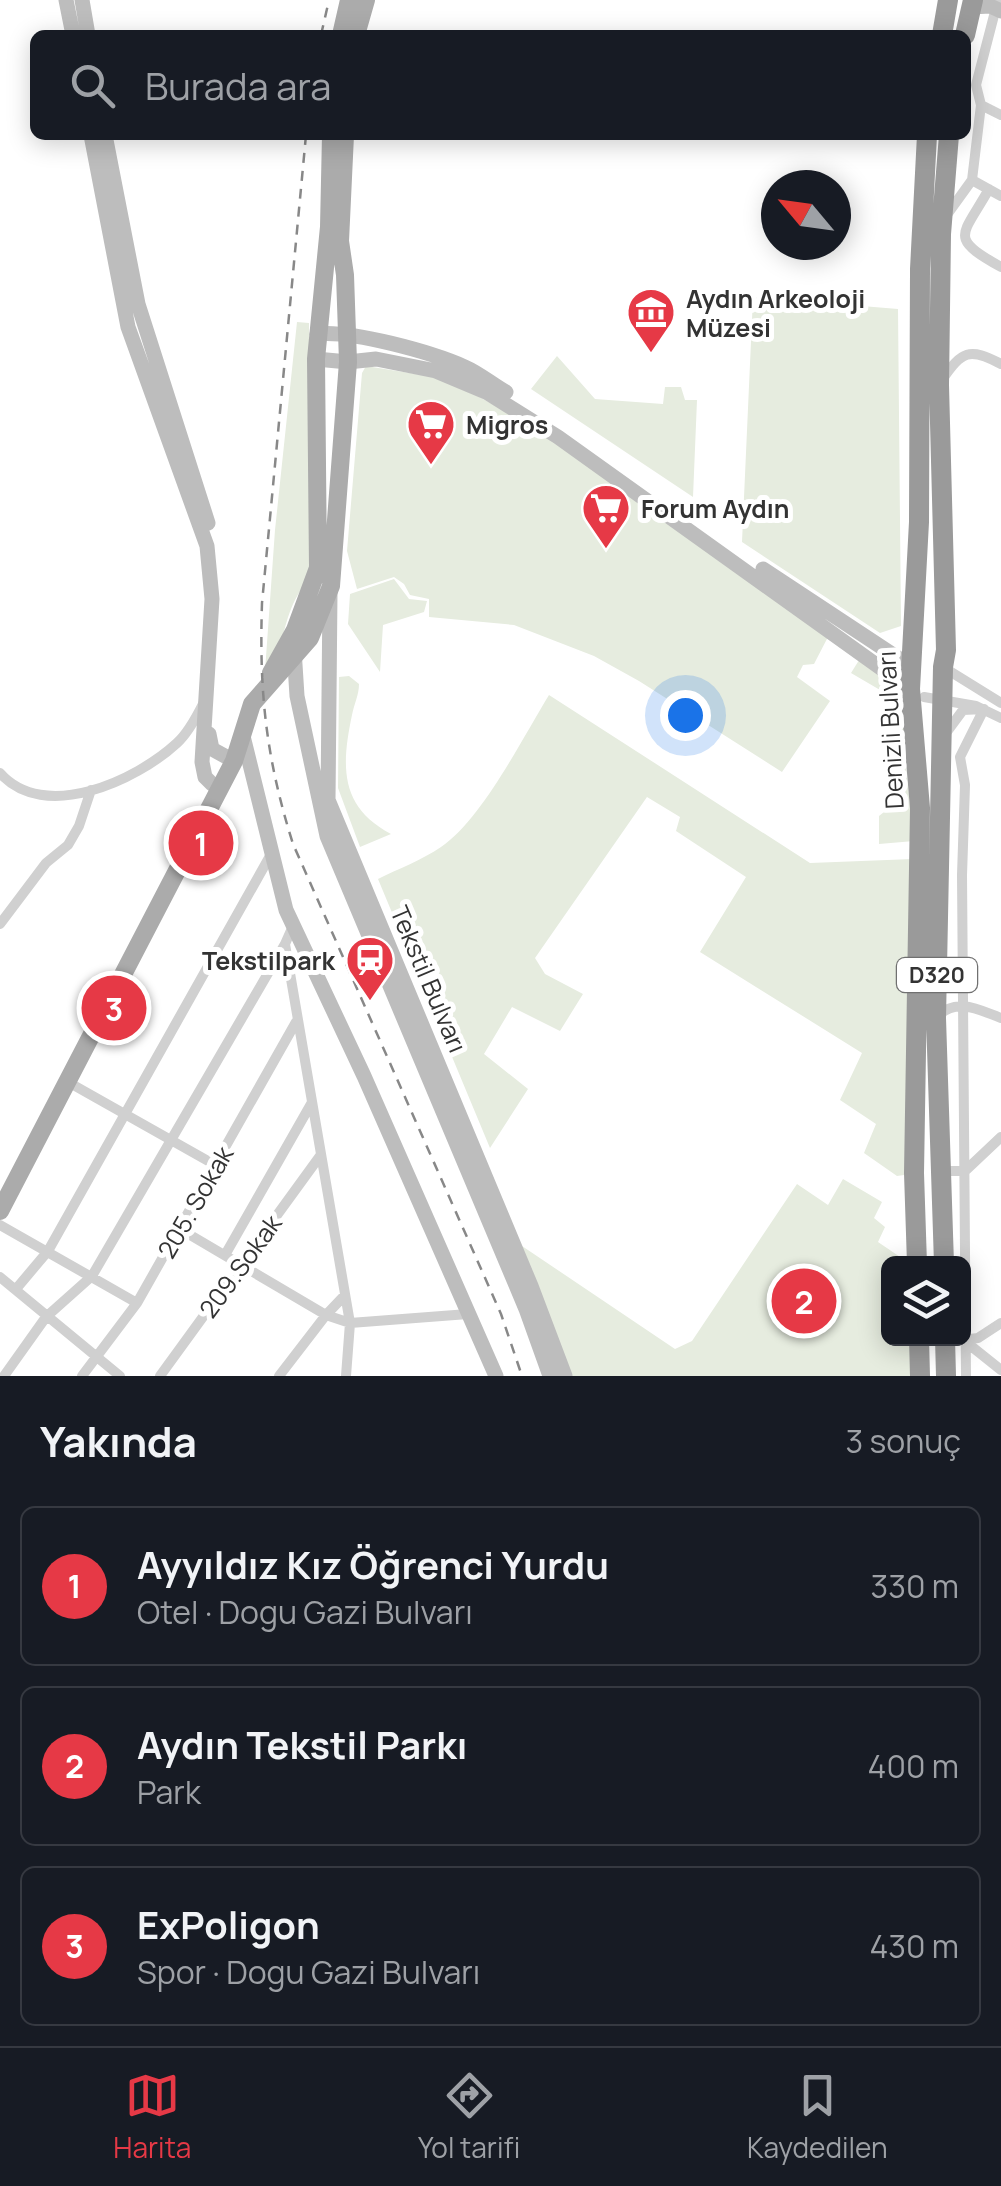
<!DOCTYPE html>
<html lang="tr">
<head>
<meta charset="utf-8">
<style>
	:root { --surface:#171b24; --page:#20242c; --text:#f1f3f6; --muted:#9ea1a6; --line:#363941; --accent:#e63946 }
	body { margin:0; font-family:Manrope,sans-serif; background:var(--page); color:var(--text) }
	.controls { position:absolute; right:30px; bottom:30px; display:grid; overflow:hidden; border-radius:15px; box-shadow:0 5px 25px #0003 }
	.controls button { width:90px; height:90px; display:grid; place-items:center; padding:0; border:0; border-bottom:2px solid var(--line); background:var(--surface); color:var(--text); font:50px sans-serif }
	.compass { position:absolute; left:761px; top:170px; width:90px; height:90px; border-radius:50%; background:var(--surface); box-shadow:0 5px 25px #0003; rotate:299deg }
	.you { position:absolute; left:685px; top:715px; width:35px; height:35px; margin:-25px; border:8px solid #fff; border-radius:50%; background:#1a73e8; box-shadow:0 0 0 15px #1a73e833 }
	.badge { display:grid; place-items:center; width:65px; height:65px; border-radius:50%; background:var(--accent); color:#fff; font-size:32px; font-weight:700 }
	.pin { position:absolute; translate:-50% -50%; border:5px solid #fff; box-shadow:0 2px 10px #0006 }
	.list { margin:0; padding:0; list-style:none }
	h2 { display:flex; justify-content:space-between; align-items:center; height:130px; margin:0; padding:0 40px; font-size:42px }
	h2 small { font-size:32px; font-weight:400; color:var(--muted) }
	.list li { display:grid; grid-template-columns:65px 1fr auto; gap:30px; align-items:center; box-sizing:border-box; height:160px; margin:0 20px 20px; padding:0 20px; border:2px solid var(--line); border-radius:15px }
	.list b { display:block; font-size:38px; white-space:nowrap }
	.list p { margin:0; font-size:32px; white-space:nowrap; color:var(--muted) }
	.list em { font-size:32px; font-style:normal; color:var(--muted) }
	.icon { flex:none; width:55px; height:55px; fill:none; stroke:currentColor; stroke-width:2; stroke-linecap:round; stroke-linejoin:round }
	.map { position:relative; flex:none; width:1001px; height:1376px; overflow:hidden }
	.search { position:absolute; background:var(--surface); box-shadow:0 5px 25px #0003; left:30px; right:30px; top:30px; height:110px; display:flex; align-items:center; gap:25px; box-sizing:border-box; padding:0 35px; border-radius:15px; color:var(--muted); font-size:38px }
	.sheet { height:670px; background:var(--surface) }
	nav { display:flex; justify-content:space-around; align-items:center; box-sizing:border-box; height:140px; border-top:2px solid var(--line); background:var(--surface); font-size:28px; color:var(--muted) }
	nav a { display:grid; justify-items:center; gap:5px }
	nav .on { color:var(--accent) }
	.map>svg:first-child { display:block }
	.green { fill:#e6ecdf }
	.lines { fill:none; stroke-linecap:round; stroke-linejoin:round }
	.street { stroke:#d0d0d0; stroke-width:10 }
	.secondary { stroke:#bdbdbd; stroke-width:15 }
	.primary { stroke:#ababab; stroke-width:18 }
	.highway { stroke:#9a9a9a; stroke-width:20 }
	.rail { stroke:#888; stroke-width:2.5; stroke-dasharray:10 8; stroke-linecap:butt }
	.labels { text-anchor:middle; dominant-baseline:central; stroke-width:10; stroke-linejoin:round; paint-order:stroke }
	.shield { fill:#fff; stroke:#707070; stroke-width:2.5 }
	.shield-label { font-size:22px; font-weight:bold; fill:#333 }
	.poi-label { font-size:25px; font-weight:bold; fill:#333; stroke:#fff; text-anchor:start }
	.street-label { font-size:25px; fill:#333; stroke:#fff }
</style>
</head>
<body>
<div class="map">
<svg width="1001" height="1376" viewBox="0 0 1001 1376">
	<rect width="100%" height="100%" fill="#fff"/>
	<path class="green" d="M 753,297 L 898,309 L 901,626 L 880,633 L 742,542 Z
		M 297,322 L 309,323 L 310,571 C 305,586 296,595 291,609 C 282,631 282,654 265,671 L 275,530 Z
		M 557,356 L 595,399 L 663,404 L 665,387 L 681,387 L 685,400 L 697,400 L 693,497 L 531,389 Z
		M 366,366 L 447,379 L 530,425 L 829,635 L 814,664 L 803,665 L 797,677 L 830,701 L 782,772 L 639,681 L 594,656 L 514,625 L 429,617 L 429,599 L 410,595 L 404,584 L 394,577 L 357,589 L 347,551 L 362,373 Z
		M 394,579 L 409,599 L 427,601 L 424,612 L 383,625 L 380,672 L 348,624 L 350,594 Z
		M 861,657 C 874,667 890,678 897,692 C 906,708 912,741 905,758 L 914,841 L 879,844 L 879,816 L 889,808 L 898,807 L 896,750 L 888,707 L 892,697 L 851,673 Z
		M 349,676 L 359,684 C 359,695 354,704 352,715 C 341,767 340,807 391,834 L 360,847 L 338,788 L 339,677 Z
		M 549,695 L 810,863 L 913,859 L 911,1174 L 897,1176 L 864,1153 L 876,1124 L 840,1100 L 862,1053 L 700,952 L 746,877 L 676,831 L 680,817 L 647,797 L 535,958 L 545,974 L 583,994 L 560,1031 L 512,1007 L 484,1054 L 528,1089 L 490,1148 L 378,879 C 398,869 422,860 441,847 C 482,819 522,739 549,695 Z
		M 843,1179 L 882,1202 L 874,1218 L 885,1227 L 878,1242 L 909,1263 L 888,1264 L 888,1338 L 910,1339 L 911,1376 L 569,1376 L 522,1246 L 675,1349 L 692,1341 L 797,1184 L 828,1205 Z"/>
	<g class="lines">
		<path class="street" d="M 981,105 L 1001,115
			M 972,180 L 1001,196
			M 989,189 C 962,237 948,237 1001,267
			M 946,216 L 972,180 L 981,105 L 976,85 L 998,0
			M 942,380 C 962,351 969,347 1001,364
			M 943,667 L 1001,703
			M 924,697 L 976,706 L 1001,718
			M 946,733 L 963,710 L 984,709 L 960,757 L 965,785 L 962,875 L 966,1376
			M 0,773 C 44,823 136,781 177,743 C 188,733 196,718 203,704
			M 0,924 L 46,863 L 68,845 L 79,826 L 91,790
			M 293,926 L 285,944 L 350,1323 L 346,1376
			M 938,1016 C 957,997 979,1010 1001,1018
			M 68,1082 L 217,1166
			M 943,1171 L 965,1171 L 1001,1137
			M 0,1225 L 137,1303
			M 180,1229 L 326,1315 L 350,1323 L 468,1314
			M 225,1255 L 311,1104
			M 0,1277 L 120,1376
			M 16,1289 L 48,1251 L 270,856
			M 945,1342 L 978,1338 L 1001,1323
			M 966,1342 L 1001,1370
			M 4,1376 L 46,1317 L 92,1276 L 285,944
			M 82,1376 L 137,1303 L 296,1022
			M 160,1376 L 320,1156
			M 279,1376 L 326,1315 L 345,1295"/>
		<path class="secondary" d="M 66,0 L 73,35
			M 82,0 L 88,35
			M 971,7 L 990,6 L 1001,11
			M 91,135 L 128,327 L 207,546 L 212,599 L 202,762 L 205,777 L 212,784
			M 105,135 L 138,304 L 208,523
			M 317,334 C 352,330 431,352 465,367 C 479,373 492,384 506,392
			M 316,359 L 348,362 L 376,359 L 436,371 L 486,392 L 558,437 L 910,689
			M 763,569 L 910,666
			M 330,592 L 328,800 L 531,1286 L 565,1376
			M 294,649 L 297,696 L 327,836 L 526,1309 L 550,1376
			M 209,734 L 212,749 L 234,761
			M 243,736 L 286,910 L 364,1076 L 496,1376"/>
		<path class="primary" d="M 341,35 L 349,0
			M 356,35 L 366,0
			M 271,673 L 295,630 L 318,568 L 316,359 L 329,227 L 331,135
			M 0,1211 L 234,761 L 252,704 L 310,638 L 331,586 L 348,362 L 345,275 L 340,241 L 345,135"/>
		<path class="highway" d="M 942,35 L 948,0
			M 965,35 L 973,0
			M 917,1264 L 914,1173 L 920,808 L 910,689 L 919,522 L 920,269 L 927,135
			M 944,1264 L 936,1018 L 943,667 L 946,650 L 939,385 L 941,234 L 949,135
			M 919,1338 L 920,1376
			M 945,1338 L 946,1376"/>
		<path class="rail" d="M 321,35 L 329,0
			M 306,135 L 262,603 C 259,693 266,758 293,844 L 501,1314 L 522,1376"/>
	</g>
	<defs>
		<g id="museum-pin" transform="scale(2.5)"><path d="M0 17L-7.5 6A9.5 9.5 0 1 1 7.5 6Z" fill="#e63946" stroke="#fff"/><path d="M0-6L6-3V-2H-6V-3ZM-5-1h2V3h-2ZM-1-1h2V3h-2ZM3-1h2V3H3ZM-6 4H6V6H-6Z" fill="#fff"/></g>
		<g id="supermarket-pin" transform="scale(2.5)"><path d="M0 17L-7.5 6A9.5 9.5 0 1 1 7.5 6Z" fill="#e63946" stroke="#fff"/><path d="M-6-5.5h2.5l.6 2H6L4.5 2H-2.5L-4.4-4H-6ZM-1.5 3.2a1.3 1.3 0 1 0 .1 0ZM3 3.2a1.3 1.3 0 1 0 .1 0Z" fill="#fff"/></g>
		<g id="station-pin" transform="scale(2.5)"><path d="M0 17L-7.5 6A9.5 9.5 0 1 1 7.5 6Z" fill="#e63946" stroke="#fff"/><path d="M-3-6H3Q5-6 5-4V2Q5 4 3 4L4.5 6H3L1.5 4h-3L-3 6H-4.5L-3 4Q-5 4-5 2V-4Q-5-6-3-6ZM-3.5-4v3h7v-3ZM-3.5 1v1.5H-2V1ZM2 1v1.5H3.5V1Z" fill="#fff"/></g>
	</defs>
	<g fill-rule="evenodd">
		<use href="#museum-pin" x="651" y="312"/>
		<use href="#supermarket-pin" x="431" y="424"/>
		<use href="#supermarket-pin" x="606" y="508"/>
		<use href="#station-pin" x="370" y="960"/>
	</g>
	<g class="labels">
		<rect class="shield" x="897" y="958" width="80" height="34" rx="8"/>
		<g class="shield-label">
			<text x="937" y="975">D320</text>
		</g>
		<g class="poi-label">
			<text x="686" y="298">Aydın Arkeoloji<tspan x="686" dy="29">Müzesi</tspan></text>
			<text x="466" y="424">Migros</text>
			<text x="641" y="508">Forum Aydın</text>
			<text x="335" y="960" text-anchor="end">Tekstilpark</text>
		</g>
		<g class="street-label">
			<text transform="translate(890 730) rotate(-93)">Denizli Bulvarı</text>
			<text transform="translate(429 979) rotate(67)">Tekstil Bulvarı</text>
			<text transform="translate(195 1202) rotate(-60)">205. Sokak</text>
			<text transform="translate(240 1266) rotate(-54)">209.Sokak</text>
		</g>
	</g>
</svg>
<div class="controls">
<button><svg class="icon" aria-label="layers" viewBox="0 0 24 24"><path d="M12 4l9 5-9 5-9-5zM3 14l9 5 9-5"/></svg></button>
</div>
<svg class="compass" viewBox="-18 -18 36 36"><path d="M0-13l5 13h-10z" fill="#e53935"/><path d="M0 13l5-13h-10z" fill="#9ea1a6"/></svg>
<div class="you"></div>
<div class="pin badge" style="left:201px;top:843px">1</div>
<div class="pin badge" style="left:804px;top:1301px">2</div>
<div class="pin badge" style="left:114px;top:1008px">3</div>
<div class="search"><svg class="icon" aria-label="search" viewBox="0 0 24 24"><circle cx="10" cy="10" r="6"/><path d="M15 15l6 6"/></svg>Burada ara</div>
</div>
<section class="sheet">
<h2>Yakında<small>3 sonuç</small></h2>
<ul class="list">
<li><span class="badge">1</span><div><b>Ayyıldız Kız Öğrenci Yurdu</b><p>Otel · Dogu Gazi Bulvarı</p></div><em>330 m</em></li>
<li><span class="badge">2</span><div><b>Aydın Tekstil Parkı</b><p>Park</p></div><em>400 m</em></li>
<li><span class="badge">3</span><div><b>ExPoligon</b><p>Spor · Dogu Gazi Bulvarı</p></div><em>430 m</em></li>
</ul>
</section>
<nav>
<a class="on"><svg class="icon" aria-label="map" viewBox="0 0 24 24"><path d="M3 6l6-2 6 2 6-2v14l-6 2-6-2-6 2zM9 4v14M15 6v14"/></svg>Harita</a>
<a><svg class="icon" aria-label="directions" viewBox="0 0 24 24"><path d="M12 3l9 9-9 9-9-9zM9 14v-3h6M13 9l2 2-2 2"/></svg>Yol tarifi</a>
<a><svg class="icon" aria-label="saved" viewBox="0 0 24 24"><path d="M7 4h10v16l-5-4-5 4z"/></svg>Kaydedilen</a>
</nav>
</body>
</html>
